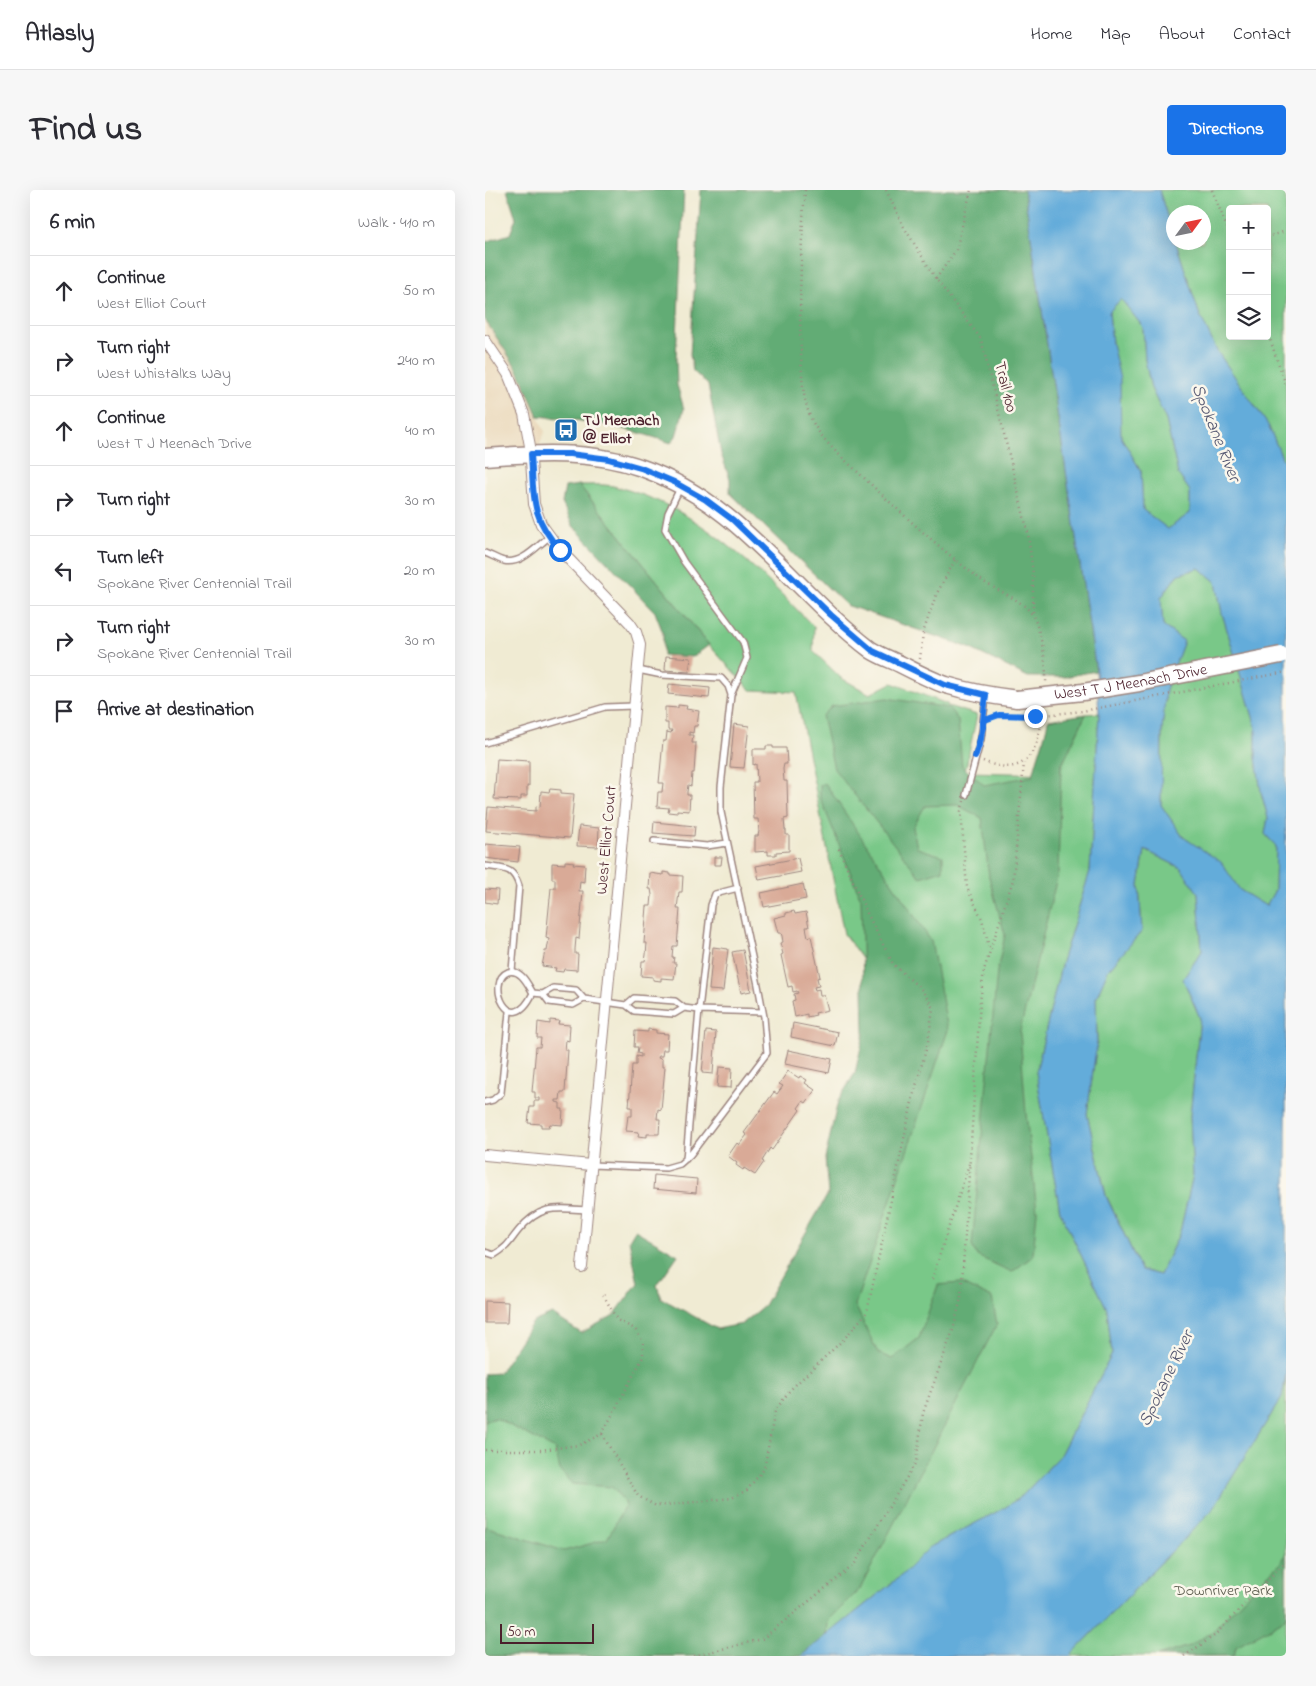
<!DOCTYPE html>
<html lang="en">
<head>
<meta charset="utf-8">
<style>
	:root { --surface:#fff; --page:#f7f7f7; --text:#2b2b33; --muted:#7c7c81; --line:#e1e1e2; --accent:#1a73e8 }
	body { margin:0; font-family:"Indie Flower",sans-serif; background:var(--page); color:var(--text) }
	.controls { position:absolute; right:15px; top:15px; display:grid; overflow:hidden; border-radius:5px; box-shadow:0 5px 20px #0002 }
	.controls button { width:45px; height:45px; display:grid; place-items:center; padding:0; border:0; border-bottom:1px solid var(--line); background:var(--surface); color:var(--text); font:25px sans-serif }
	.compass { position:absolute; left:681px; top:15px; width:45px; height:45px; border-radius:50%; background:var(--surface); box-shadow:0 5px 20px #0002; rotate:57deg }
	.scale { position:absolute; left:15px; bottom:12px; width:94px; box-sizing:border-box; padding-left:5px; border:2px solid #4a1f2b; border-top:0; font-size:14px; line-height:18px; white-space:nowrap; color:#4a1f2b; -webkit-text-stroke:4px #fbf7ec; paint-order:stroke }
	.stop { position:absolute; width:15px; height:15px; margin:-11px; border:4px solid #1a73e8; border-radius:50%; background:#fff }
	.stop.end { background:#1a73e8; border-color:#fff; box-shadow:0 1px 5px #0008 }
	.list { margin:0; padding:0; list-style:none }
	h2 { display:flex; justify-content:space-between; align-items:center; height:65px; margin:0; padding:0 20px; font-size:21px }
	h2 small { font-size:16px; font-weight:400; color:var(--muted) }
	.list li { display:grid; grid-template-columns:32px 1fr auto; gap:15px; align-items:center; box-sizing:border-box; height:70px; padding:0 20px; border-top:1px solid var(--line) }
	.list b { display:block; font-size:19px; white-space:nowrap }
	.list p { margin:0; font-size:16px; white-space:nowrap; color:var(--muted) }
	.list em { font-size:16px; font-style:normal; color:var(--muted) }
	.icon { flex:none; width:28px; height:28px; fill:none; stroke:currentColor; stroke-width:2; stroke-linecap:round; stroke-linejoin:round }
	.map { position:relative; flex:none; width:801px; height:1466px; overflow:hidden; border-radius:5px }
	header { display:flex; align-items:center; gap:30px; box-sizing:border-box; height:70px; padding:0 25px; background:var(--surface); border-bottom:1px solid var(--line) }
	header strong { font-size:24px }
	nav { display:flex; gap:28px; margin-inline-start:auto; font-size:18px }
	.intro { display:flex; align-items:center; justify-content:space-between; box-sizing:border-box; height:120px; padding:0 30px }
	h1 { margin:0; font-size:35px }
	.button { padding:12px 22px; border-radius:5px; background:var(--accent); color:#fff; font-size:18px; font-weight:700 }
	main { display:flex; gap:30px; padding:0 30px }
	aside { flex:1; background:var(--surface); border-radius:5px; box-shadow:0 5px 20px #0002 }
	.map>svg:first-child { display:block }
	.built { fill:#ead8ba }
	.green { fill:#79c888; stroke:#62745a; fill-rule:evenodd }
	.forest { fill:#62ac74; stroke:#566650 }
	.water { fill:#63acda; stroke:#566682; fill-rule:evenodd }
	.building { fill:#d9aa97 }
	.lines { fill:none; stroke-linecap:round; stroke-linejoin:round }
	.lane-casing { stroke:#9d857f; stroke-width:8 }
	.street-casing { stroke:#9d857f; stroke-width:12 }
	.primary-casing { stroke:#9d857f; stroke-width:19 }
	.path { stroke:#9d857f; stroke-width:2.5; stroke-dasharray:1 4; stroke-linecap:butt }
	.lane { stroke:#fff; stroke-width:5 }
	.street { stroke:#fff; stroke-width:10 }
	.primary { stroke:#fff; stroke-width:16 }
	.primary-bridge-casing { stroke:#9d857f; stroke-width:19; stroke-linecap:butt }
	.path-bridge { stroke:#9d857f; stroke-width:2.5; stroke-dasharray:1 4; stroke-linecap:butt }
	.primary-bridge { stroke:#fff; stroke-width:16 }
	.route { stroke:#1a73e8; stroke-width:6 }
	.labels { text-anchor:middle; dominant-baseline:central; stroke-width:5; stroke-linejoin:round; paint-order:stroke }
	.street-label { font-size:16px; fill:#4a1f2b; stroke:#fbf7ec }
	.poi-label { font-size:16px; font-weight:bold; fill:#4a1f2b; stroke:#fbf7ec; text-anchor:start }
	.park-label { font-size:16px; fill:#5a5a4c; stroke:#fbf7ec }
	.water-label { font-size:18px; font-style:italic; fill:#545771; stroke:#fbf7ec }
</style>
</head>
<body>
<header>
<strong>Atlasly</strong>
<nav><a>Home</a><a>Map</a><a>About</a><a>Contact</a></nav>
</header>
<div class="intro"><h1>Find us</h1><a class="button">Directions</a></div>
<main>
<aside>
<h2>6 min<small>Walk · 410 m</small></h2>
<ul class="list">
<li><svg class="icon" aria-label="ahead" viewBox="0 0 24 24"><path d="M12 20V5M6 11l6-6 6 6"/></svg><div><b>Continue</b><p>West Elliot Court</p></div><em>50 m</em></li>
<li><svg class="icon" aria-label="right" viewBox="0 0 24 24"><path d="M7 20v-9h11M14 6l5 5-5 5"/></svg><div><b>Turn right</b><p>West Whistalks Way</p></div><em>240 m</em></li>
<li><svg class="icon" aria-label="ahead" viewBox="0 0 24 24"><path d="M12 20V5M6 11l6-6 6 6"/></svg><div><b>Continue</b><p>West T J Meenach Drive</p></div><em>40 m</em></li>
<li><svg class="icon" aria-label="right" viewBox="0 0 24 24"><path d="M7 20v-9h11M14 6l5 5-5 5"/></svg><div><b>Turn right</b></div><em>30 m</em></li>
<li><svg class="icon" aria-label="left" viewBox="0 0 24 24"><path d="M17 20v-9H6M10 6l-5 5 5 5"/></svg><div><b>Turn left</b><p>Spokane River Centennial Trail</p></div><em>20 m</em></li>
<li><svg class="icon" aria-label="right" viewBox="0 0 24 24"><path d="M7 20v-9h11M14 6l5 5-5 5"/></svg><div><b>Turn right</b><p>Spokane River Centennial Trail</p></div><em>30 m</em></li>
<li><svg class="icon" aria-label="arrive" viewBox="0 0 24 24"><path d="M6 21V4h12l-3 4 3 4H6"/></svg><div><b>Arrive at destination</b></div></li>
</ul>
</aside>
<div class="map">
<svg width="801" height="1466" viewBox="0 0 801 1466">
	<rect width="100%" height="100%" fill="#fbf7ec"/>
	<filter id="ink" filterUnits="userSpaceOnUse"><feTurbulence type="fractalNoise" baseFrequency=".02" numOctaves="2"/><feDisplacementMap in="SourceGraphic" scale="10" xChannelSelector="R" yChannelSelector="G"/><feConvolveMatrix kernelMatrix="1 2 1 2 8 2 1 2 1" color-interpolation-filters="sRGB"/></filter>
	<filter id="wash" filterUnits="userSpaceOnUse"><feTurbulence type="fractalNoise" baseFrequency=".0096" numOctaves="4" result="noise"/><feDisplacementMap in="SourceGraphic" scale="20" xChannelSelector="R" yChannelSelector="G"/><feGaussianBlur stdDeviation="1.12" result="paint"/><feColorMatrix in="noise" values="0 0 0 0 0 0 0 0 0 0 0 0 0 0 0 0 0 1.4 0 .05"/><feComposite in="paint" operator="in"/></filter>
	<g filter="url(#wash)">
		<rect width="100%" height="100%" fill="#f0ebd3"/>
		<path class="built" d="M 0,130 L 33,180 L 60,242 L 53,258 L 0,263 Z"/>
		<path class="green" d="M 674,0 L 801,0 L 801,277 L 783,235 L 732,161 L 714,123 L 691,53 L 718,52 L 718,22 L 688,22 L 688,45 ZM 745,19 L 782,19 L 782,146 L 745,146 Z
			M 636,109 L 658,137 L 660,170 L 666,198 L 681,230 L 693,284 L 705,301 L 705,323 L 683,339 L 658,320 L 656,281 L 636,247 L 624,122 Z
			M 94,295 C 105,295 117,294 128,296 C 212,315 271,378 329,437 L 328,461 L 356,488 L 385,504 L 407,493 L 462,514 L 463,516 L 492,525 L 480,582 L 576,584 L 576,577 L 601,524 L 614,523 L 605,681 L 577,772 L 551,882 L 575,1021 L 622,1119 L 627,1164 L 574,1267 L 538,1305 L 521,1317 L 445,1357 L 417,1385 L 316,1466 L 0,1466 L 0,1231 L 11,1228 L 25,1235 L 257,1228 L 421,829 L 359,744 L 311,502 L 265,500 L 224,455 Z
			M 714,378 L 731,392 L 737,423 L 771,537 L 771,568 L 776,602 L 783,628 L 780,644 L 791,656 L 790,700 L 781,716 L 755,700 L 735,672 L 698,647 L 676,615 L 677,540 L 681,499 L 699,451 L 678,436 L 676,408 L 692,385 Z
			M 660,660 L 696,678 L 713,703 L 717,761 L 698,789 L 715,828 L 705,926 L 708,985 L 695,1042 L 675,1085 L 656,1080 L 621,1005 L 602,924 L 612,852 L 611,808 L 623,780 L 657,741 L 654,695 Z
			M 801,1184 L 801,1466 L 585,1466 L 727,1320 L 797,1207 Z"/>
		<path class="forest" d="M 22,0 L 199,0 L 191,168 L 192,195 L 199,219 L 191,246 L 186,253 C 141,237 100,230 53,226 L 33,180 L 0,130 L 0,52 L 25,44 L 31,28 Z
			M 216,0 L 539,0 L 611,481 L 579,487 L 543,487 L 482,457 L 361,415 L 245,303 L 245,289 L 236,264 L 223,195 L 208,181 L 205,165 Z
			M 94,295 L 224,455 L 208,467 L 178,465 L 178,443 L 170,422 L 88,336 L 77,313 L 80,297 Z
			M 402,508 L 464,518 L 473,530 L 477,576 L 499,595 L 548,586 C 552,567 560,549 563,530 L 601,524 L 576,577 L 573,683 L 535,841 L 541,924 L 552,1021 L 548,1066 L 527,1082 L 492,1066 L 487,1056 L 512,781 L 520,745 L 504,687 L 497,628 L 472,615 L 440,616 L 428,637 L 432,658 L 458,666 L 458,680 L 435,687 L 349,579 L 337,526 L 347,516 Z
			M 340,593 L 446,751 L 463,840 L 370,1115 L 393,1163 L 407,1169 L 434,1148 L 453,1095 L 475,1093 L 507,1108 L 512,1134 L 375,1399 L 343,1431 L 342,1446 L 316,1466 L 0,1466 L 0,1336 L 79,1361 L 122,1349 L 141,1314 L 127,1297 L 87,1294 L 75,1280 L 70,1259 L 11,1228 L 0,1231 L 0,1184 L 14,1183 L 48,1132 L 67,1124 L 96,1143 L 129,1125 L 153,1093 L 144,1050 L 150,1040 L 193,1065 L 172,1095 L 176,1108 L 232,1139 L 257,1134 L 278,1117 L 343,1004 L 340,968 L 353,911 L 370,883 L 379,844 L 376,709 L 335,607 L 335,595 Z
			M 801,1362 L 801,1426 L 796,1432 L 751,1457 L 749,1466 L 672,1466 L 704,1456 L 727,1442 L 762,1405 L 797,1371 Z"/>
		<path class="water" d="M 539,0 L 674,0 L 688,45 L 688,52 L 691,53 L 714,123 L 732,161 L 783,235 L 801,277 L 801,1184 L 797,1207 L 727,1320 L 585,1466 L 316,1466 L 417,1385 L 445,1357 L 521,1317 L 538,1305 L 574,1267 L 627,1164 L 622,1119 L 575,1021 L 551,882 L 577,772 L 605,681 L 614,523 L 611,481 ZM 636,109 L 658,137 L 660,170 L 666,198 L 681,230 L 693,284 L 705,301 L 705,323 L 683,339 L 658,320 L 656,281 L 636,247 L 635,189 L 627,153 L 624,122 ZM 714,378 L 731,392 L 737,423 L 771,537 L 771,568 L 776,602 L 783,628 L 780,644 L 791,656 L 790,700 L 781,716 L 755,700 L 736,672 L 698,647 L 676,615 L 677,540 L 681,499 L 699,451 L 678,436 L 676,408 L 692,385 ZM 660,660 L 696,678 L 713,703 L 717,761 L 698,789 L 715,828 L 705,926 L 708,985 L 695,1042 L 675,1085 L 656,1080 L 621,1006 L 602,924 L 612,852 L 611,808 L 623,780 L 657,741 L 654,695 Z"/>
		<g id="blocks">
			<path class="building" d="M 181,466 L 206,468 L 204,482 L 180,480 Z
				M 184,494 L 225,498 L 224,508 L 183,504 Z
				M 193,515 L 202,516 L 201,519 L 214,521 L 212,536 L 209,536 L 208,543 L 204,542 L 204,545 L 208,545 L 207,553 L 211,553 L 209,583 L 207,583 L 206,596 L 203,595 L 202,602 L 202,605 L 205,605 L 204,621 L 192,620 L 192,623 L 183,622 L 184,618 L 172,617 L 173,602 L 177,602 L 178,593 L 174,593 L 178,551 L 181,551 L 182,542 L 186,543 L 187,540 L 183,540 L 183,533 L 180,533 L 180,517 L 193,518 Z
				M 249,534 L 264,536 L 259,578 L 245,577 Z
				M 281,556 L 288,556 L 288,558 L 301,558 L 302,574 L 299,574 L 298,579 L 299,591 L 302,591 L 303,628 L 299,629 L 300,640 L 301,640 L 301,645 L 304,645 L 304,661 L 291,662 L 291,665 L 283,665 L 283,661 L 270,662 L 270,646 L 273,646 L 274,641 L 273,629 L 269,629 L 268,592 L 272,592 L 271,574 L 268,575 L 268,559 L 281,559 Z
				M 12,569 L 44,571 L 44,596 L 42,596 L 42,606 L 36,606 L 36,610 L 9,609 Z
				M 65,599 L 76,600 L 76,603 L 89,604 L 85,648 L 1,641 L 3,617 L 51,621 L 51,616 L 55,617 L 56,601 L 64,602 Z
				M 169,632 L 210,636 L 209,646 L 168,643 Z
				M 94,636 L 114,638 L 113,657 L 92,656 Z
				M 0,654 L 35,657 L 33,672 L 0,668 Z
				M 229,667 L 237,667 L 236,675 L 229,675 Z
				M 313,668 L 316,682 L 274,690 L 271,676 Z
				M 80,671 L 89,672 L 88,674 L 100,675 L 99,692 L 95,691 L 94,701 L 98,701 L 94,749 L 91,748 L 90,759 L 90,764 L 93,764 L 92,780 L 79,779 L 78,782 L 70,781 L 71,778 L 57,776 L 60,761 L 62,761 L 64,749 L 61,748 L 66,698 L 70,698 L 70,689 L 67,689 L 67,673 L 80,674 Z
				M 178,682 L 185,683 L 185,685 L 198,686 L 197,702 L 194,702 L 192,719 L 195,719 L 192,756 L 188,756 L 187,767 L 189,767 L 188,773 L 191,773 L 189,789 L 176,788 L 176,791 L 168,790 L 168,787 L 156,786 L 157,771 L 160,771 L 161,765 L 162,753 L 159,753 L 162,716 L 166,716 L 167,705 L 166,699 L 164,699 L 165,683 L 178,685 Z
				M 318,694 L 321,709 L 279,717 L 276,703 Z
				M 0,699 L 13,700 L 12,714 L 0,712 Z
				M 309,721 L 310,724 L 321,722 L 324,737 L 321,737 L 323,747 L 326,746 L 335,787 L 332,788 L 334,796 L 329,797 L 330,800 L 334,799 L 335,805 L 339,805 L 343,820 L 330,823 L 331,825 L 322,827 L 322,824 L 310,827 L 307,811 L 310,810 L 309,804 L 313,803 L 312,801 L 308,802 L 307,796 L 303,797 L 296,765 L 298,764 L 295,753 L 298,752 L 297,746 L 296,743 L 293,743 L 289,728 L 301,725 L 301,723 Z
				M 228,757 L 243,759 L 238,801 L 224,800 Z
				M 258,760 L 266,801 L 256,803 L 247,762 Z
				M 65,830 L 74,831 L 73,834 L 85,835 L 84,851 L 81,850 L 80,860 L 83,860 L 80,902 L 76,902 L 75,910 L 71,910 L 71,912 L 75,913 L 75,919 L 78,919 L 77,935 L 65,934 L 64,937 L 56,937 L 56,934 L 43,933 L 45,917 L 49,917 L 49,911 L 54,911 L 54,908 L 50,908 L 50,902 L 47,902 L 51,857 L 55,857 L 56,848 L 52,848 L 53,832 L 65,834 Z
				M 308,833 L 353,842 L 350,856 L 306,847 Z
				M 163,839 L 171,840 L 171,843 L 183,844 L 182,860 L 178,860 L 177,866 L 174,866 L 173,868 L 177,869 L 177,877 L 180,877 L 176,920 L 173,919 L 172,929 L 175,929 L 174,944 L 162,944 L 162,947 L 153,946 L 154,942 L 141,941 L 143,926 L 147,926 L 147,917 L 144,917 L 147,875 L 151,875 L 151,866 L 156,867 L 156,864 L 152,863 L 153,857 L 149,857 L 150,841 L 163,842 Z
				M 221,841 L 231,842 L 228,884 L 217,883 Z
				M 303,860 L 347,869 L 344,883 L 300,874 Z
				M 234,877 L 247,878 L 246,898 L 232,897 Z
				M 303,881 L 314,888 L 315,886 L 322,890 L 320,893 L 330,900 L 321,913 L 318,911 L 313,918 L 315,920 L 287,960 L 285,958 L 277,971 L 279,972 L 270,985 L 259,978 L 258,980 L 251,975 L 252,973 L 243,966 L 252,953 L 254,955 L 262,945 L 259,943 L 289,902 L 292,904 L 298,896 L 294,894 Z
				M 169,985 L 212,989 L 211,1003 L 168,999 Z
				M 0,1111 L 23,1112 L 22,1133 L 0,1133 Z"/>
		</g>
	</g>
	<g filter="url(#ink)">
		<use href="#blocks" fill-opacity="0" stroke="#9d857f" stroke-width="1"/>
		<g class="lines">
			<g class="lane-casing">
				<path id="lane" d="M 195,298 L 183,323 L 180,339 L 199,372 L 258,452 L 262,468 L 246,505
					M 0,363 C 6,365 12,369 19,371 C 36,375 51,357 64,347
					M 0,553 L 120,517 L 149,516
					M 481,605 L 496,549 L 501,506
					M 169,651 L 222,656 L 242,653
					M 0,676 C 18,679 28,676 34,696 L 27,781
					M 253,698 L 230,704 L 226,715 L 214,820 L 278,822
					M 48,803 C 25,851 0,791 23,782 C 36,779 42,793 48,803 L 58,804
					M 99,809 L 91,800 L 68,798 L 58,804 L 64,812 L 88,815 L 99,809 L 141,815 L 149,821 L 189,824 L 199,818
					M 141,815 L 149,808 L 190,811 L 199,818 L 214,820 L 201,969
					M 0,912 L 8,910 L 16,903 L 24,822
					M 106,975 L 181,978 L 195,974 L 205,965 L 282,863 L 279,827 L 273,795 L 236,622 L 236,597 L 246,505 L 243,496 L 236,488 L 177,485 L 153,480
					M 0,1062 L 9,1065 C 24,1056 24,1052 34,1040 C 56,1014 71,1018 102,1020"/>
			</g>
			<g class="street-casing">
				<path id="street" d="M 0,150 L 23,184 L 39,224 L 45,256 L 49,314 L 56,334 L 75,360 L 145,433 L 151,442 L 155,455 L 97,1077
					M 0,965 L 106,975"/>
			</g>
			<g class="primary-casing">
				<path id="primary" d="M 0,267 C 52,263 107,260 157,278 C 256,313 306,399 386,460 C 395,466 407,470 417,475 C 431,482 446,490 461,495 C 484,502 508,506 532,509"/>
			</g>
			<path class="path" d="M 320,0 C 316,54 314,108 316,162 C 317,184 317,206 325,226 C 334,249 359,269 376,285 C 415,322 456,360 499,392 C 513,401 540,411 548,426 C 556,441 562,476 561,493
				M 401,0 L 419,37 L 451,89 L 496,149 L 543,343 L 548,384 L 548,424
				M 727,0 L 745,45
				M 782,47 L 798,42 L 801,43
				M 451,89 L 471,60 L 486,0
				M 782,141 L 801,195
				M 435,469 L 438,443 L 451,405 L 470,370
				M 498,571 C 543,590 554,559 558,520
				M 479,611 L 476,621 L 482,698 L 497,729 L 505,761
				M 447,1089 L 484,974
				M 117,1244 L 153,1306 L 171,1316 L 247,1308 L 262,1300 L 279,1279 L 290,1221 L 305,1200 L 359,1149 L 382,1122 L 428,907 L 443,852 L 448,818 L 437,800 L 408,774 L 382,723 L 353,657
				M 0,1260 L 56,1260 L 94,1255 L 117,1244 L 158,1167 L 158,1152 L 150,1139 L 132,1130 L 118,1104
				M 209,1466 L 277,1449 L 369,1375 L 431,1272 L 438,1223 L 468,1140 L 476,1108 L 495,812 L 499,780 L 528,690 L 539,573
				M 699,1466 L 729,1446 L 801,1371"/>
			<use href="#lane" class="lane"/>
			<use href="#street" class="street"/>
			<use href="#primary" class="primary"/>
			<g class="primary-bridge-casing">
				<g id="primary-bridge">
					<path id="s1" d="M 532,509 L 598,502 L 654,493 L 796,465"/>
				</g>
			</g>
			<path class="path-bridge" d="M 490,567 L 500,530 L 513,525 L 550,526 L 598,521 L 801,482"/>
			<use href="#primary-bridge" class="primary-bridge"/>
		</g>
	</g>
	<g class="lines" filter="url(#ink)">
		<path class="route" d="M 75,360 C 45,326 49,307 46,264 L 85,264 L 124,269 L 156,278 L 189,292 L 221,310 L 248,330 L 346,425 L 388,461 L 460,495 L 501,505 L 496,549 L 490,567 L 500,530 L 514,525 L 550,526"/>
	</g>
	<defs>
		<g id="bus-square" transform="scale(1.25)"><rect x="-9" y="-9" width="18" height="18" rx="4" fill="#1f6fb2" stroke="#fbf7ec"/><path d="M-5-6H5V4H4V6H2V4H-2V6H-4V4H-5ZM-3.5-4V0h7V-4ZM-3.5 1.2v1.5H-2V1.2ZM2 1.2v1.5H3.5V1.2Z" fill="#fff"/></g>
	</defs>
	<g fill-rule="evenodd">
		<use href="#bus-square" x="81" y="240"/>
	</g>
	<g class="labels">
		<g class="street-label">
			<text transform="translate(520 197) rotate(76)">Trail 100</text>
			<text stroke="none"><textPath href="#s1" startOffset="115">West T J Meenach Drive</textPath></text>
			<text transform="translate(122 650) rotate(-85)">West Elliot Court</text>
		</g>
		<g class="poi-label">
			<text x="98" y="231">TJ Meenach<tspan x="98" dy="18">@ Elliot</tspan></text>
		</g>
		<g class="park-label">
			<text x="738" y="1401">Downriver Park</text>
		</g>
		<g class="water-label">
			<text transform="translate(730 243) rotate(68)">Spokane River</text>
			<text transform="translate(682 1189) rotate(-64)">Spokane River</text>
		</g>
	</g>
</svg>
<div class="controls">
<button>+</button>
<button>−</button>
<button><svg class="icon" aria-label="layers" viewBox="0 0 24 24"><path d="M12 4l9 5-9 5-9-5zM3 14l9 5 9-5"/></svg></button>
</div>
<svg class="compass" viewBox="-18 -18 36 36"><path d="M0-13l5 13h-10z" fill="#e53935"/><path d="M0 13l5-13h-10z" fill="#7c7c81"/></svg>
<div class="scale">50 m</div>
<div class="stop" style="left:75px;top:360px"></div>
<div class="stop end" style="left:550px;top:526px"></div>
</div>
</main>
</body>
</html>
